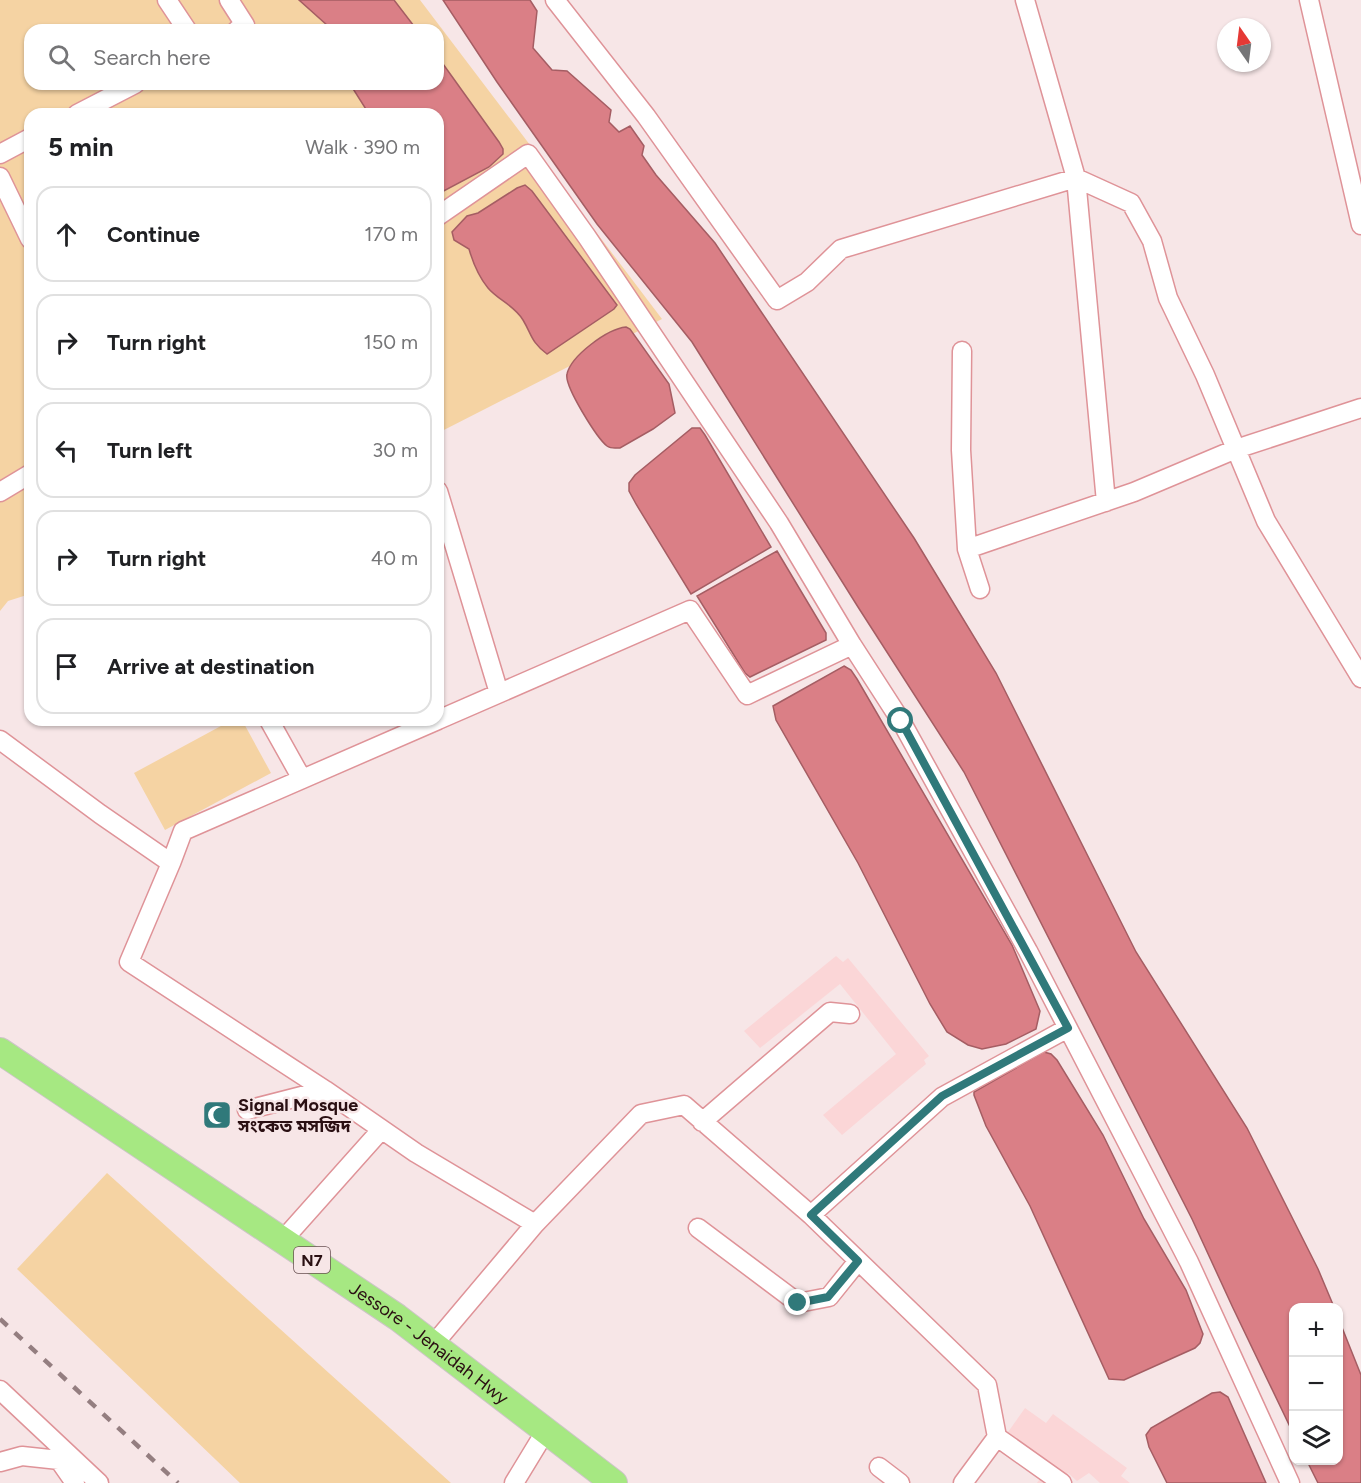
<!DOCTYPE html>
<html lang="en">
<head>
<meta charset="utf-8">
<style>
	:root { --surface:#fff; --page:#f6f6f6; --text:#202124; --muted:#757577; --line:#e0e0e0 }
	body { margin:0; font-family:Figtree,"Noto Sans Bengali",sans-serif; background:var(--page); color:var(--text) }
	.controls { position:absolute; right:18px; bottom:18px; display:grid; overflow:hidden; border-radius:12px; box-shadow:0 2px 4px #0004 }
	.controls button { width:54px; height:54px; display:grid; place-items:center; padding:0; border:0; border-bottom:2px solid var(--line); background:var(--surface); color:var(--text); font:30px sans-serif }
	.compass { position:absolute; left:1217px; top:18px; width:54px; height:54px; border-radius:50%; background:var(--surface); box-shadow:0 2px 4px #0004; rotate:346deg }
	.stop { position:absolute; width:18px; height:18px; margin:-14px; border:4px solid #30797a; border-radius:50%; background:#fff }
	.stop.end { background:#30797a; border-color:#fff; box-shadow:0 2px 6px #0008 }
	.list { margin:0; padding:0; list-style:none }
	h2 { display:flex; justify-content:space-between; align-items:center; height:78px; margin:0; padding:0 24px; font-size:26px }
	h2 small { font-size:20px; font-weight:400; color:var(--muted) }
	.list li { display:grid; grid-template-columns:39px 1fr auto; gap:18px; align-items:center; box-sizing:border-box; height:96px; margin:0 12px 12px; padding:0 12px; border:2px solid var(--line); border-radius:18px }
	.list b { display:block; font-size:22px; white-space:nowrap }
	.list em { font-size:20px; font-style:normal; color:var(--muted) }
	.icon { flex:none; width:33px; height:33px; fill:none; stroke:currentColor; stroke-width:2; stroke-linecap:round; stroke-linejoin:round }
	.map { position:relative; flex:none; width:1361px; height:1483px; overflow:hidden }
	.search { position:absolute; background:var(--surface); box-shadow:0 2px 4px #0004; left:24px; top:24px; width:420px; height:66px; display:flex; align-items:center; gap:15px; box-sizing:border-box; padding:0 21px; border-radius:18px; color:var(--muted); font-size:22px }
	.panel { position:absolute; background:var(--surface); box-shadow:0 2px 4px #0004; left:24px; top:108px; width:420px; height:618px; border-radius:18px }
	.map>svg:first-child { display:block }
	.built { fill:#fbd6d7 }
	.green { fill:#f5d3a3; fill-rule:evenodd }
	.water { fill:#da7f86; stroke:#a55d63; stroke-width:1.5 }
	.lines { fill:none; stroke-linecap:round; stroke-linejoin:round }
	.minor-casing { stroke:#df9398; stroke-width:21 }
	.highway-casing { stroke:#ccc5c6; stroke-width:28 }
	.minor { stroke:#fff; stroke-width:18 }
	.highway { stroke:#a6e882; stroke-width:26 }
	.rail { stroke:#947e80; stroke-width:4.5; stroke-dasharray:10 10; stroke-linecap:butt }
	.route { stroke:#30797a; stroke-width:8 }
	.labels { text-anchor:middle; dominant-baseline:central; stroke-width:5; stroke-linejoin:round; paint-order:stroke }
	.shield { fill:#f7e6e7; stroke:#685052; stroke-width:1.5 }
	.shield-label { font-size:16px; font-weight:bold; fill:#2a0f12 }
	.poi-label { font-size:18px; font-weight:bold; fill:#2a0f12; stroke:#f7e6e7; text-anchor:start }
	.street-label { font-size:18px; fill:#2a0f12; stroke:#f7e6e7 }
</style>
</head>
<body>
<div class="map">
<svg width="1361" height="1483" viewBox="0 0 1361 1483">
	<rect width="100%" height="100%" fill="#f7e6e7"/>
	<path class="built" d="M 836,956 L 843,962 L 848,958 L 929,1056 L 924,1060 L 926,1064 L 842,1135 L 823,1115 L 896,1054 L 840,984 L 760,1048 L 744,1031 Z
		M 1025,1408 L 1046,1423 L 1053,1414 L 1127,1468 L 1121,1476 L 1130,1483 L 1100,1483 L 1089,1473 L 1077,1481 L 1068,1473 L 1059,1483 L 1037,1483 L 1041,1477 L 1054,1467 L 1008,1432 Z"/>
	<path class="green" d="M 0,0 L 420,0 L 662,319 L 438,433 L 438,114 L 30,114 L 30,594 L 8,601 L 0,611 ZM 30,30 L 438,30 L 438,84 L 30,84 Z
		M 232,720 L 242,720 L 271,773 L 165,830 L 134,773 Z
		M 107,1173 L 451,1483 L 240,1483 L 17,1269 Z"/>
	<path class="water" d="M 299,0 L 394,0 L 417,30 L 327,30 L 328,26 Z
		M 443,0 L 530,0 L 537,11 L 533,48 L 552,70 L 567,71 L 611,110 L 609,122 L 619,132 L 630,126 L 644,146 L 642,155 L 656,175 L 715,243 L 762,313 L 914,538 L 996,673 L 1136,952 L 1247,1128 L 1318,1269 L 1334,1307 L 1294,1308 L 1293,1433 L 1233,1308 L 1192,1219 L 964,772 L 858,607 L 692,342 L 597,224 L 497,82 Z
		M 438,57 L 499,142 L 503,149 L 503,154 L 489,167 L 438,194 L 438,114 L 369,114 L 350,84 L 438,84 Z
		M 525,185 L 532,191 L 617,305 L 614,309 L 547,354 C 531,342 532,335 523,320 C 514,305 498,300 488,288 C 479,277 473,263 469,249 L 454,240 L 452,232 L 467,216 L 478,213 L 517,188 Z
		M 626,327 L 630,329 L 669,384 L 675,413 L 653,429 L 620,448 C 615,448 611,449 607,446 C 597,438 564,386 567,374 C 571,356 607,329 626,327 Z
		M 692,428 L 700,428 L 705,435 L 771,547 L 691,594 L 636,504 L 629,491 L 629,483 L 635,475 Z
		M 777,551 L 826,633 L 826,640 L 750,677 L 745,673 L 697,596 Z
		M 844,666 L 851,670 L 857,679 L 1012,945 L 1040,1011 L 1036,1029 L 1006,1044 L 982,1049 L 968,1045 L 947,1032 L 930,1004 L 858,863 L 776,720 L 773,706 Z
		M 1044,1052 L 1051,1054 L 1057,1060 L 1103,1135 L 1144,1219 L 1186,1290 L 1203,1334 L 1200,1343 L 1195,1348 L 1124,1380 L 1109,1379 L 1030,1206 L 986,1126 L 974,1095 L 974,1092 Z
		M 1339,1320 L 1361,1375 L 1361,1483 L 1318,1483 L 1307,1461 L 1338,1460 Z
		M 1220,1392 L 1228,1397 L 1266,1483 L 1167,1483 L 1149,1447 L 1146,1435 L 1151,1428 L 1212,1393 Z"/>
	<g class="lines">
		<g class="minor-casing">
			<path id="minor" d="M 167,0 L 187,30
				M 229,0 L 245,25 L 237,30
				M 555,0 L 646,116 L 777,300 L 807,282 L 841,249 L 1076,178 L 1106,502
				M 1025,0 L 1076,178 L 1131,203 L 1152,241 L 1168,298 L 1205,375 L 1266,521 L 1361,678
				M 1309,0 L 1361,225
				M 77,114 L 135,84
				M 0,154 L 30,138
				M 0,177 L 30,239
				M 438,216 L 528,154 L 587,237 L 779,523 L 852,645 L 901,721 L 1028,951 L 1189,1262 L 1290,1483
				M 962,351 L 961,450 L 967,549 L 980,589
				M 438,491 L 499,693
				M 0,492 L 30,474
				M 967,549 L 1134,492 L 1236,449 L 1361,408
				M 269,720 L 302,779
				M 438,720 L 690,610 L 747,695 L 852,645
				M 0,740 L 100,814 L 171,863 L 129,962 L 325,1090 L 416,1153 L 535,1224
				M 171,863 L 183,831 L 438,720
				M 247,1110 L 325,1090
				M 702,1122 L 830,1012 L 850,1014
				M 811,1215 L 942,1097 L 1068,1028
				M 698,1228 L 798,1303 L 829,1297 L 858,1261
				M 282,1241 L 381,1130
				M 433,1345 L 535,1224 L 641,1114 L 684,1105 L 811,1215 L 987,1385 L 997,1437 L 1062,1483
				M 0,1390 L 99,1483
				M 0,1462 L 22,1456 L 59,1460 L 75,1483
				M 879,1467 L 900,1483
				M 514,1483 L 545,1432
				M 963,1483 L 997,1437"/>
		</g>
		<g class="highway-casing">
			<g id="highway">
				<path id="s1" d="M 0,1051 L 397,1317 L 614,1483"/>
			</g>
		</g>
		<use href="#minor" class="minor"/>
		<use href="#highway" class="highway"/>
		<path class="rail" d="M 0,1319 L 178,1483"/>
	</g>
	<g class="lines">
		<path class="route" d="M 798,1303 L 828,1297 L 858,1261 L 811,1215 L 942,1096 L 1068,1028 L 901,721"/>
	</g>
	<defs>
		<g id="mosque-square" transform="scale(1.5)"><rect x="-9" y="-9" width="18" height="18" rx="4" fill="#30797a" stroke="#f7e6e7"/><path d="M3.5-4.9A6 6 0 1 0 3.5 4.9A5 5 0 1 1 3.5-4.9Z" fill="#fff"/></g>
	</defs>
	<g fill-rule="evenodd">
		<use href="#mosque-square" x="217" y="1115"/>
	</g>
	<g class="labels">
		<rect class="shield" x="294" y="1247" width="36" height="26" rx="4.5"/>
		<g class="shield-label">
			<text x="312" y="1260">N7</text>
		</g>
		<g class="poi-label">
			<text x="238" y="1105">Signal Mosque<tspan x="238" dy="21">সংকেত মসজিদ</tspan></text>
		</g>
		<g class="street-label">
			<text stroke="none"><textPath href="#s1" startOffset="519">Jessore - Jenaidah Hwy</textPath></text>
		</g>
	</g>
</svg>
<div class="controls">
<button>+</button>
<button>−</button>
<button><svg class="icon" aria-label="layers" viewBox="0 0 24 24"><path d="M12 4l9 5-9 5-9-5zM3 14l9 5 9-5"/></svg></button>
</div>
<svg class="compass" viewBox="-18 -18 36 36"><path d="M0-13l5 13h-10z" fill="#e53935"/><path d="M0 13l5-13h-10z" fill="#757577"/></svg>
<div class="stop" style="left:901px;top:721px"></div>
<div class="stop end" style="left:798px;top:1303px"></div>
<div class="search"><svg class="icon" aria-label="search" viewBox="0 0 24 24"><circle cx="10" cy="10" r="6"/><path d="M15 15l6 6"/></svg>Search here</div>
<section class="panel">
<h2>5 min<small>Walk · 390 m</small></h2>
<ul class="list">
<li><svg class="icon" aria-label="ahead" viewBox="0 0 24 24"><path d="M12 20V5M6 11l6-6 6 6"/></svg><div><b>Continue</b></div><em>170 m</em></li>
<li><svg class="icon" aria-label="right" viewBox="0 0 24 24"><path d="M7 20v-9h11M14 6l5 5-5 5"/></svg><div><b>Turn right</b></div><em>150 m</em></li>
<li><svg class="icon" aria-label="left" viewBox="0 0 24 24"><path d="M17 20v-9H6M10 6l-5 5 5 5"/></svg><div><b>Turn left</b></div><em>30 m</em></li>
<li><svg class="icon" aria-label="right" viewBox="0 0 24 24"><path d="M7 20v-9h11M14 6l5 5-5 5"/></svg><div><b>Turn right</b></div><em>40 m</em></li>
<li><svg class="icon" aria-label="arrive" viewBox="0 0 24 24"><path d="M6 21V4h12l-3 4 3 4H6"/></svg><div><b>Arrive at destination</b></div></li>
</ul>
</section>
</div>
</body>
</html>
